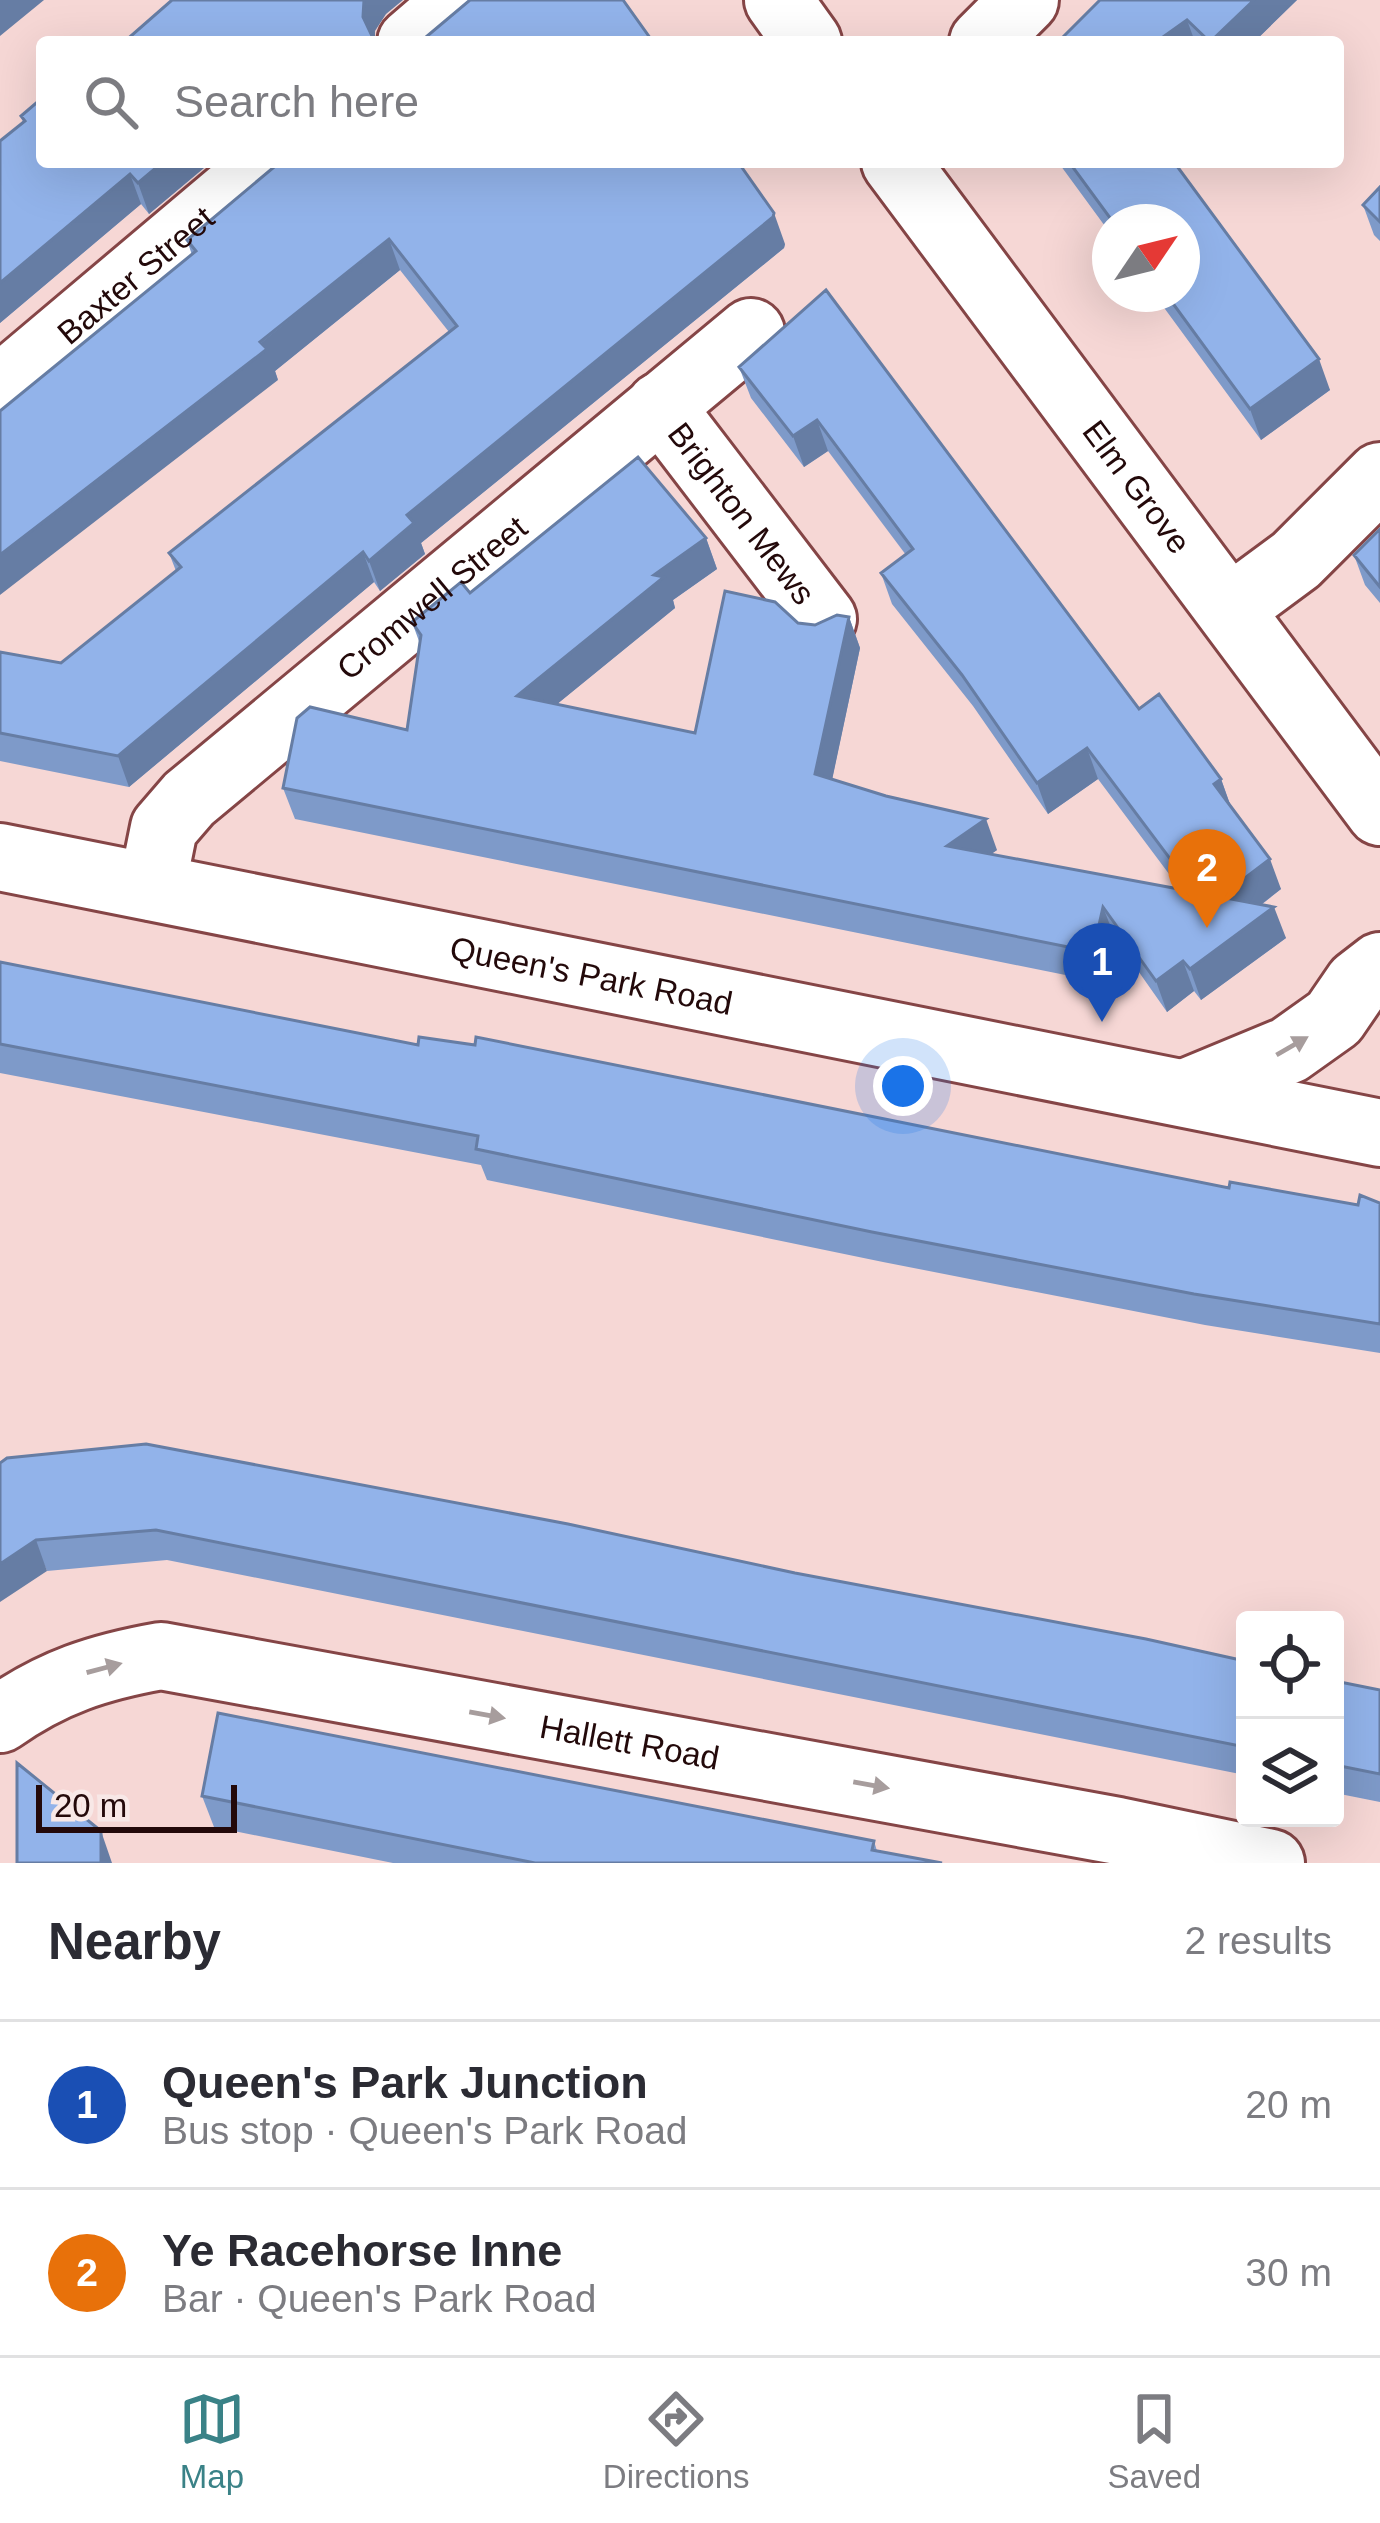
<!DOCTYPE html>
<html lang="en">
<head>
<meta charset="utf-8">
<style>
	:root { --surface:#fff; --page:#f7f7f7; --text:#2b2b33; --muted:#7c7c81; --line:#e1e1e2; --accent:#3a8287 }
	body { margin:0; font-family:Arial,sans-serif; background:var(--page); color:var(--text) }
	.controls { position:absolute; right:36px; bottom:36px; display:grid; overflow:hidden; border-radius:12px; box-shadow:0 12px 48px #0002 }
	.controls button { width:108px; height:108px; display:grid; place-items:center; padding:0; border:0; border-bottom:3px solid var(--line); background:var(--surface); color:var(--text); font:60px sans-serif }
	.compass { position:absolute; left:1092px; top:204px; width:108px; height:108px; border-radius:50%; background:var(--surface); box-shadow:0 12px 48px #0002; rotate:55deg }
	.scale { position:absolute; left:36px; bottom:30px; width:201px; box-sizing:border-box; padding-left:12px; border:6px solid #23090a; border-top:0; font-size:33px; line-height:42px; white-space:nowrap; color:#23090a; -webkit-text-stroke:9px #f8e8e7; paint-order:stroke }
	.you { position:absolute; left:903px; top:1086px; width:42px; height:42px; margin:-30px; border:9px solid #fff; border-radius:50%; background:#1a73e8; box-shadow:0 0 0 18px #1a73e833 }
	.badge { display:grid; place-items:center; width:78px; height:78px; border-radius:50%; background:var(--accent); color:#fff; font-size:39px; font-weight:700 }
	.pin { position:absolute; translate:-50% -99px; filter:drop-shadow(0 3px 6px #0008) }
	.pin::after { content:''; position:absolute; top:63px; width:42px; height:36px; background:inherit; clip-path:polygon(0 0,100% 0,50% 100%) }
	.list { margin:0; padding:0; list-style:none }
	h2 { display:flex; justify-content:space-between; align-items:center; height:156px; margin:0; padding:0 48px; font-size:51px }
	h2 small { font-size:39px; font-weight:400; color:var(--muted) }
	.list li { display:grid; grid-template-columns:78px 1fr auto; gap:36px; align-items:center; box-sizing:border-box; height:168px; padding:0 48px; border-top:3px solid var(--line) }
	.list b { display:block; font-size:45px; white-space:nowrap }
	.list p { margin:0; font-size:39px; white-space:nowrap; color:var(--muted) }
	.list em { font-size:39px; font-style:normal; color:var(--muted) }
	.icon { flex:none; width:66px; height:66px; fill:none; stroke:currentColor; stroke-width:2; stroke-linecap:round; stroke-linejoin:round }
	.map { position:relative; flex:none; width:1380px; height:1863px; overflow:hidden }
	.search { position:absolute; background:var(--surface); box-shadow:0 12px 48px #0002; left:36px; right:36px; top:36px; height:132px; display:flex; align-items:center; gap:30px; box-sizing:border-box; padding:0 42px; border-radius:12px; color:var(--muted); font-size:45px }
	.sheet { height:492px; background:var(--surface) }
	nav { display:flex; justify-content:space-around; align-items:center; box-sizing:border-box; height:168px; border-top:3px solid var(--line); background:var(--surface); font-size:33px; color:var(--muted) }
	nav a { display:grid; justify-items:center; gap:6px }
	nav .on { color:var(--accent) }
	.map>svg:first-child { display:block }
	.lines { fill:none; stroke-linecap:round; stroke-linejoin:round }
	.minor-casing { stroke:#854546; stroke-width:72 }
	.minor { stroke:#fff; stroke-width:66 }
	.wall { fill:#7e9ac9 }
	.shaded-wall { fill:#667da4 }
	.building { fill:#92b3ea; stroke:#667da4; stroke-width:3 }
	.oneway { fill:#a79d9d }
	.labels { text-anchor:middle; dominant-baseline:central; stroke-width:12; stroke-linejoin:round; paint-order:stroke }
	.street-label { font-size:33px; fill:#23090a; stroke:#f8e8e7 }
</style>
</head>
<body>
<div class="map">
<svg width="1380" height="1863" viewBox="0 0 1380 1863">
	<rect width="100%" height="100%" fill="#f6d7d5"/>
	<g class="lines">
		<g class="minor-casing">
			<g id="minor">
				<path d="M 778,0 L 808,42"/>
				<path d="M 411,42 L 460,0"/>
				<path d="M 983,42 L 1025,0"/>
				<path id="s1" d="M 895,162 L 1380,812"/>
				<path id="s2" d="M 0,389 L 269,162"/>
				<path id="s3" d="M 660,406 L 823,619"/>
				<path d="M 1231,608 L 1296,560 L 1380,476"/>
				<path id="s4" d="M 0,857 L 1380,1133"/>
				<path id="s5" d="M 152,887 L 164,828 L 189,799 L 751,332"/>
				<path d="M 1185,1093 L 1289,1050 L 1334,1018 L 1358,983 L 1380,966"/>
				<path id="s6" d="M 0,1719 C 52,1682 99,1667 161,1656 L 1118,1831 L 1271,1863"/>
			</g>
		</g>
		<use href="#minor" class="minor"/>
	</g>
	<path class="wall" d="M 1100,0 L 1297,0 L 1254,42 L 1058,42 Z
		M 21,116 L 211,162 L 149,214 L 141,204 L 0,323 L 0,141 L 23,122 Z
		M 1058,162 L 1174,162 L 1330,390 L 1261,440 L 1154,294 L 1182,294 L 1182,222 L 1110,222 L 1110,233 Z
		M 1380,187 L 1380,241 L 1374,235 L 1363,205 Z
		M 187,240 L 785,244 L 784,248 L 421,543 L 425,554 L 380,591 L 374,582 L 129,787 L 0,761 L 0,652 L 61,663 L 176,571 L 169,553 L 449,332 L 400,270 L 275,371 L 278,380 L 192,255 Z
		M 826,290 L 1139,709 L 1221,779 L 1231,807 L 1281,889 L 1261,905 L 1286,938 L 1201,1000 L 1194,991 L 1167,1012 L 1115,938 L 1105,983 L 295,819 L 283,788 L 407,730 L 420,644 L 412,622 L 470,593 L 706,538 L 717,569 L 673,600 L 675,608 L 557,704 L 695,733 L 798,623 L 815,625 L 849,617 L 860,648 L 832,779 L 997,850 L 991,854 L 1181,890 L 1098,779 L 1048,814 L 973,706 L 892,604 L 881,573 L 906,555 L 828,451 L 804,467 L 751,398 L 739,367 Z
		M 1380,529 L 1380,603 L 1365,585 L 1354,555 Z
		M 0,962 L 418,1045 L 1229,1188 L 1358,1205 L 1380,1203 L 1380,1353 L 1205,1325 L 883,1262 L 487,1180 L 481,1165 L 0,1073 Z
		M 0,1463 L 795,1573 L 1245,1661 L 1245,1775 L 167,1560 L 47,1571 Z
		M 1335,1681 L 1380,1690 L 1380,1802 L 1335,1793 Z
		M 202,1796 L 874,1841 L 877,1851 L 942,1863 L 393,1863 L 214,1827 Z"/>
	<path class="shaded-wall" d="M 0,0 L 44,0 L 0,36 Z
		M 364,0 L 403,0 L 386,14 L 375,31 L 375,42 L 363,17 Z
		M 1254,0 L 1297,0 L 1254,42 L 1210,42 Z
		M 1187,20 L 1195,42 L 1156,42 Z
		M 163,162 L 211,162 L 149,214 L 138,183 Z
		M 130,174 L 141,204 L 0,323 L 0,283 Z
		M 774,213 L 785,244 L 784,248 L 421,543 L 425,554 L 380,591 L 369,561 L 407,515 Z
		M 389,239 L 400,270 L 275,371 L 278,380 L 0,595 L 0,555 Z
		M 1319,359 L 1330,390 L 1261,440 L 1250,409 Z
		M 817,420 L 828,451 L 804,467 L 793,436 Z
		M 706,538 L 717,569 L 673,600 L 675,608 L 529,727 L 517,696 L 654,575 Z
		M 363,552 L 374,582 L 129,787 L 118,756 Z
		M 849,617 L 860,648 L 827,804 L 815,774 Z
		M 1087,748 L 1098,779 L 1048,814 L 1037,783 Z
		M 1221,779 L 1232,810 L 1214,784 Z
		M 986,819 L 997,850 L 959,877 L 947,846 Z
		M 1270,859 L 1281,889 L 1231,928 L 1220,897 Z
		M 1103,907 L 1115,938 L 1105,983 L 1093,952 Z
		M 1274,907 L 1286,938 L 1201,1000 L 1190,969 Z
		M 1183,961 L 1194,991 L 1167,1012 L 1156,981 Z
		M 36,1540 L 47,1571 L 0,1602 L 0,1564 Z
		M 101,1831 L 112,1863 L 101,1863 Z"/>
	<path class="building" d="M 172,0 L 364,0 L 363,17 L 372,36 L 381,42 L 124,42 Z
		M 470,0 L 623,0 L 653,42 L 420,42 Z
		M 1100,0 L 1254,0 L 1210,42 L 1187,20 L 1156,42 L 1058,42 Z
		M 42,98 L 42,162 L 163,162 L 138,183 L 130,174 L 0,283 L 0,141 L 25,121 L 21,116 Z
		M 280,162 L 738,162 L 774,213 L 773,217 L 407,515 L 414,523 L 369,561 L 363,552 L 118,756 L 0,733 L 0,652 L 61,663 L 181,567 L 169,553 L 457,326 L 389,239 L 260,342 L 267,349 L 0,555 L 0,411 L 196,251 L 187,240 Z
		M 1069,162 L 1174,162 L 1319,359 L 1250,409 L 1166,294 L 1182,294 L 1182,222 L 1113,222 Z
		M 1380,187 L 1380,222 L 1363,205 Z
		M 826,290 L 1139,709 L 1159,694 L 1221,779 L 1214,784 L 1270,859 L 1220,897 L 1274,907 L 1190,969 L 1183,961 L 1156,981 L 1103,907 L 1093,952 L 283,788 L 297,718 L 310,707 L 407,730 L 421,635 L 412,622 L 461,582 L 470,593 L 638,457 L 706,538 L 654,575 L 664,577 L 517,696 L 695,733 L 725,591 L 775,602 L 798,623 L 815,625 L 837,615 L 849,617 L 815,774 L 886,796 L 986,819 L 947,846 L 1195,892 L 1087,748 L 1037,783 L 962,675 L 881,573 L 913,549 L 817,420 L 793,436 L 739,367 Z
		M 1380,529 L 1380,587 L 1354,555 Z
		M 0,962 L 418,1045 L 419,1037 L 475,1045 L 476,1037 L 1229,1188 L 1230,1182 L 1358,1205 L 1360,1195 L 1380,1203 L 1380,1324 L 1194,1294 L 872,1232 L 476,1149 L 478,1136 L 0,1044 Z
		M 146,1444 L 568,1524 L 795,1573 L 1146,1639 L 1245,1661 L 1245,1747 L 156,1530 L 36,1540 L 0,1564 L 0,1463 L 7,1458 Z
		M 1335,1681 L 1380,1690 L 1380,1774 L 1335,1765 Z
		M 218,1713 L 874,1841 L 872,1850 L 942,1863 L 535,1863 L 202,1796 Z
		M 17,1763 L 101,1831 L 101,1863 L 17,1863 Z"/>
	<defs><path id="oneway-solid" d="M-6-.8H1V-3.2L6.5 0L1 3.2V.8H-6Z" transform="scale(3)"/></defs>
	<g class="oneway">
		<use href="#oneway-solid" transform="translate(1292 1046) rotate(-30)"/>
		<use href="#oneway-solid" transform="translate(104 1668) rotate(-15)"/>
		<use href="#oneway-solid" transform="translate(487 1715) rotate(10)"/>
		<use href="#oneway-solid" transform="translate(871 1785) rotate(10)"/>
	</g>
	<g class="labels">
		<g class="street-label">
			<text stroke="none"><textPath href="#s2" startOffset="177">Baxter Street</textPath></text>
			<text stroke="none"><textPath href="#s1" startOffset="405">Elm Grove</textPath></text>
			<text stroke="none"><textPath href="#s3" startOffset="135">Brighton Mews</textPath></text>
			<text stroke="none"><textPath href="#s5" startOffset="414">Cromwell Street</textPath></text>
			<text stroke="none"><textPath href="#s4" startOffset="603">Queen's Park Road</textPath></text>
			<text stroke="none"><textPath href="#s6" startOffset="651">Hallett Road</textPath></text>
		</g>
	</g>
</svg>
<div class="controls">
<button><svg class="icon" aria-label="locate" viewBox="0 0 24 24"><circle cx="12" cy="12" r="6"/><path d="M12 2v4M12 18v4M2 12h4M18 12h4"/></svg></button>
<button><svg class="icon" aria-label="layers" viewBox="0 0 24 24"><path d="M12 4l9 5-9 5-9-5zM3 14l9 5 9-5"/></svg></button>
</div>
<svg class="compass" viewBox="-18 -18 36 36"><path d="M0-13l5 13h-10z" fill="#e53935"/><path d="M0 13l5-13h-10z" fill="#7c7c81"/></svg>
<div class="scale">20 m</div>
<div class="you"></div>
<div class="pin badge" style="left:1102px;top:1022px;background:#1a4fb4">1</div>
<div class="pin badge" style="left:1207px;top:928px;background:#e8710a">2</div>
<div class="search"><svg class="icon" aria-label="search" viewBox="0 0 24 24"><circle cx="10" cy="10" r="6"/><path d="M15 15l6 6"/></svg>Search here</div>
</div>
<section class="sheet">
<h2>Nearby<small>2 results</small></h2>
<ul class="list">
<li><span class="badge" style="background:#1a4fb4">1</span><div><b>Queen's Park Junction</b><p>Bus stop · Queen's Park Road</p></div><em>20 m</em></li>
<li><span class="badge" style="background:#e8710a">2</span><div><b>Ye Racehorse Inne</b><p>Bar · Queen's Park Road</p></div><em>30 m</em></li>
</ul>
</section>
<nav>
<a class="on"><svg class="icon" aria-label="map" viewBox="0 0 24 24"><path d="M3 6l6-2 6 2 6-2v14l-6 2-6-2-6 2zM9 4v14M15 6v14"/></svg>Map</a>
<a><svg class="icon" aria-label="directions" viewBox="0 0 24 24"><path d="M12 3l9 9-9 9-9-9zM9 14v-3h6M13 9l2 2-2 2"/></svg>Directions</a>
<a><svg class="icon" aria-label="saved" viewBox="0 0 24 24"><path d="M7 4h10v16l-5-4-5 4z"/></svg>Saved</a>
</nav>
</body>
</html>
